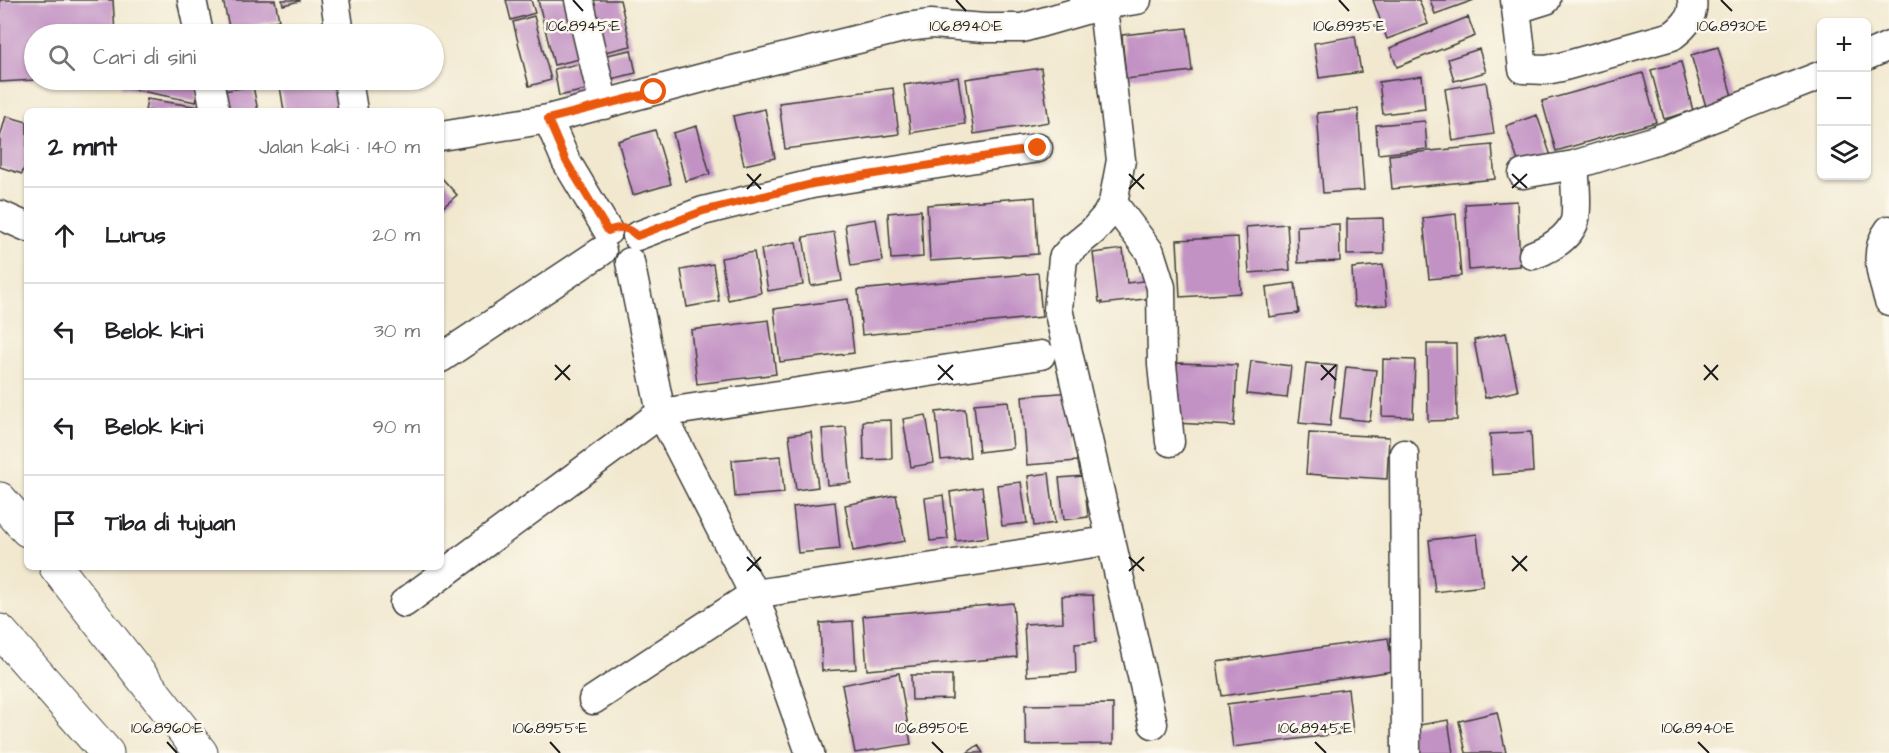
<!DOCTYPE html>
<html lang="id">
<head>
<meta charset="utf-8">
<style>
	:root { --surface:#fff; --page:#f2f2f2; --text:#202124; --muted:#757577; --line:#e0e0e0 }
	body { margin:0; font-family:"Architects Daughter",sans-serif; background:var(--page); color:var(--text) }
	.controls { position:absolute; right:18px; top:18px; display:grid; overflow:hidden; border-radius:9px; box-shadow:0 2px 4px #0004 }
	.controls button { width:54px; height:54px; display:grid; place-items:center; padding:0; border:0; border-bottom:2px solid var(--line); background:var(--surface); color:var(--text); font:30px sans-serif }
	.stop { position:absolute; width:18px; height:18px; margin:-14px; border:4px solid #ea580c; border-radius:50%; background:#fff }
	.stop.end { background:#ea580c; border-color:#fff; box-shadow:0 2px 6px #0008 }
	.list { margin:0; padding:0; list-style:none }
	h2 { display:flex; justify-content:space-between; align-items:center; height:78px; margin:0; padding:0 24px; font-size:26px }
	h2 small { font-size:20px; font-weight:400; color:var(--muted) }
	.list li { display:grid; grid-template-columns:39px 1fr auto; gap:18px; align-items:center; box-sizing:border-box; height:96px; padding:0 24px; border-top:2px solid var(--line) }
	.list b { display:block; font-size:22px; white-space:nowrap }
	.list em { font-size:20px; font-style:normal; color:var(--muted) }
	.icon { flex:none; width:33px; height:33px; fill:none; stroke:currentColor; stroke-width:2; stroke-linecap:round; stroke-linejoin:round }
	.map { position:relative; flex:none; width:1889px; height:753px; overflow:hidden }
	.search { position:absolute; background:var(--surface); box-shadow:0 2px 4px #0004; left:24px; top:24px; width:420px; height:66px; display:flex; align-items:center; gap:15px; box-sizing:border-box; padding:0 21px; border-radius:33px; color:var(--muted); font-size:22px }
	.panel { position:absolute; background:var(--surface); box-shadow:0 2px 4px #0004; left:24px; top:108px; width:420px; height:462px; border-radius:9px }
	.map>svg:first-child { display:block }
	.building { fill:#c292c4 }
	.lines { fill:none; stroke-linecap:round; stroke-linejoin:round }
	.minor-casing { stroke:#3c3b37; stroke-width:31 }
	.motorway-casing { stroke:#3c3b37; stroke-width:35 }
	.minor { stroke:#fff; stroke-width:28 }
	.motorway { stroke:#fff; stroke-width:33 }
	.route { stroke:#ea580c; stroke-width:8 }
	.ticks { fill:none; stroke:#1c1c1c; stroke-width:2 }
	.ticks-label { font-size:15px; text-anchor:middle; fill:#1c1c1c; stroke:#fbf7ec; stroke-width:5; stroke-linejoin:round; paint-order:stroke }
</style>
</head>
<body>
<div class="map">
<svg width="1889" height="753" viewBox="0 0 1889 753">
	<rect width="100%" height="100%" fill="#fbf7ec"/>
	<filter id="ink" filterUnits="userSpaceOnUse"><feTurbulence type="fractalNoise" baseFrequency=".0167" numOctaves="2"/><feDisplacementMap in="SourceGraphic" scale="12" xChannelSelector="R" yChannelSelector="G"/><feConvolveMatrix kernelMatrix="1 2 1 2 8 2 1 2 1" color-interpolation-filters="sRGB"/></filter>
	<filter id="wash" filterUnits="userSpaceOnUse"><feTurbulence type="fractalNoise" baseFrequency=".008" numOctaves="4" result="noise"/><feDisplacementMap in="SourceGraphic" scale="24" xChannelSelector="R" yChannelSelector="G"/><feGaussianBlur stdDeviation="1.35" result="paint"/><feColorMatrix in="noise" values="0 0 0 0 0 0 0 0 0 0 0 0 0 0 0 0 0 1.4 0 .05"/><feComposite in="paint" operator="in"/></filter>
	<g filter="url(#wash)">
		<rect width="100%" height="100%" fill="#f1e8cf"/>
		<g id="blocks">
			<path class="building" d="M 0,0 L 113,0 L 115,34 L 34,34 L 34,80 L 0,82 Z
				M 223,0 L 275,0 L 279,20 L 230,31 Z
				M 282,0 L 300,0 L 300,1 L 283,5 Z
				M 506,0 L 531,0 L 535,13 L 511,20 Z
				M 538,0 L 574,0 L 588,57 L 554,65 Z
				M 584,0 L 620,0 L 631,46 L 596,54 Z
				M 1373,0 L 1419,0 L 1428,24 L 1387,39 Z
				M 1430,0 L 1474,0 L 1435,14 Z
				M 534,16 L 551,80 L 529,86 L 513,22 Z
				M 1468,17 L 1475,36 L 1397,67 L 1390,48 Z
				M 1187,28 L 1192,71 L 1126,79 L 1122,35 Z
				M 1355,36 L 1361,72 L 1319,78 L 1314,43 Z
				M 1718,47 L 1734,103 L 1707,110 L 1691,55 Z
				M 1479,49 L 1486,72 L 1454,81 L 1448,59 Z
				M 631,50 L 636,73 L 603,81 L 597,57 Z
				M 589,62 L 594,88 L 559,96 L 554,69 Z
				M 1681,62 L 1693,111 L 1664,119 L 1651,70 Z
				M 1041,68 L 1049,122 L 974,134 L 966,79 Z
				M 1643,73 L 1656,122 L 1556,151 L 1542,101 Z
				M 1422,76 L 1425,109 L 1383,114 L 1379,82 Z
				M 958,77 L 965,124 L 911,133 L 904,85 Z
				M 123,80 L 201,80 L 196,102 L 121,87 Z
				M 279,80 L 339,80 L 344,111 L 284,111 Z
				M 1486,82 L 1494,134 L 1453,141 L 1445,89 Z
				M 253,86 L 258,111 L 226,111 L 223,91 Z
				M 893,88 L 899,134 L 785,149 L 779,103 Z
				M 147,99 L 212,109 L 212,111 L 145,111 Z
				M 765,109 L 775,158 L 744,165 L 733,116 Z
				M 1358,109 L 1364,190 L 1323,193 L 1317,113 Z
				M 1537,115 L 1551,156 L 1520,167 L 1506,126 Z
				M 6,116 L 27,122 L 27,158 L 22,174 L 0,167 L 0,137 Z
				M 1425,121 L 1427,149 L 1378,154 L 1376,125 Z
				M 697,126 L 710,174 L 685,181 L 673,133 Z
				M 655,130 L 671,184 L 633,195 L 618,141 Z
				M 1492,145 L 1495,179 L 1392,189 L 1389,155 Z
				M 441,177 L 457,195 L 441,209 Z
				M 1035,197 L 1038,254 L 930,261 L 927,205 Z
				M 1517,201 L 1520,266 L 1469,270 L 1465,204 Z
				M 921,210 L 923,257 L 891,259 L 888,213 Z
				M 1456,214 L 1461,276 L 1429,279 L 1423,218 Z
				M 1383,218 L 1384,254 L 1347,255 L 1347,219 Z
				M 876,219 L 883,261 L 851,266 L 845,224 Z
				M 1287,224 L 1290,270 L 1249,273 L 1246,227 Z
				M 1339,224 L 1340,261 L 1298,263 L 1297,226 Z
				M 834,232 L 842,281 L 811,286 L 803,237 Z
				M 1238,237 L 1241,293 L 1180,297 L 1177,240 Z
				M 796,242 L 803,285 L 768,291 L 761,249 Z
				M 1123,249 L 1127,283 L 1151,280 L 1153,298 L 1102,304 L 1102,302 L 1099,302 L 1093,253 Z
				M 754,252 L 761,293 L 728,300 L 721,258 Z
				M 713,264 L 719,301 L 687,307 L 681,270 Z
				M 1383,265 L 1387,305 L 1354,307 L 1352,268 Z
				M 1038,273 L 1042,317 L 862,335 L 858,290 Z
				M 1295,283 L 1299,313 L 1269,317 L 1266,287 Z
				M 848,299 L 854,353 L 780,362 L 774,309 Z
				M 769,320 L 776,374 L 697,384 L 691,330 Z
				M 1506,333 L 1518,391 L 1485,398 L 1474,340 Z
				M 1427,344 L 1456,344 L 1457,420 L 1428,421 Z
				M 1383,359 L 1415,360 L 1413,417 L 1382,416 Z
				M 1251,361 L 1291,366 L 1287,398 L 1247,394 Z
				M 1177,363 L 1237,365 L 1234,426 L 1174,423 Z
				M 1306,363 L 1337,366 L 1330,426 L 1299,423 Z
				M 1346,367 L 1376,370 L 1370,421 L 1340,418 Z
				M 1072,392 L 1077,461 L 1027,465 L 1022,396 Z
				M 1008,401 L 1013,448 L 979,452 L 974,404 Z
				M 965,409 L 970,457 L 941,460 L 936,412 Z
				M 926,415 L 934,463 L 911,467 L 903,419 Z
				M 891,420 L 892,459 L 864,460 L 863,421 Z
				M 846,427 L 851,483 L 827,485 L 822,429 Z
				M 811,432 L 818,487 L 796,490 L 789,435 Z
				M 1531,432 L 1533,472 L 1492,475 L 1490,434 Z
				M 1309,433 L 1389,437 L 1387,479 L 1306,474 Z
				M 781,456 L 784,493 L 735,497 L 732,460 Z
				M 1049,473 L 1055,523 L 1034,526 L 1028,476 Z
				M 1084,476 L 1088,517 L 1064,520 L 1059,478 Z
				M 1021,482 L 1027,523 L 1002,526 L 997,485 Z
				M 982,487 L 988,537 L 956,541 L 950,492 Z
				M 896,495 L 905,541 L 853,551 L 845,505 Z
				M 943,495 L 948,539 L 930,541 L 925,498 Z
				M 835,502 L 840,549 L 798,553 L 793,507 Z
				M 1477,534 L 1483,586 L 1435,592 L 1429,540 Z
				M 1093,595 L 1096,642 L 1075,644 L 1076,673 L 1027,676 L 1024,624 L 1063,622 L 1062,596 Z
				M 1013,603 L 1017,657 L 867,670 L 863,616 Z
				M 853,621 L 856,669 L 822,671 L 820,623 Z
				M 1388,638 L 1393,671 L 1222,696 L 1217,662 Z
				M 899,673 L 911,744 L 855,753 L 842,685 Z
				M 911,675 L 952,675 L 952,699 L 912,700 Z
				M 1348,689 L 1353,732 L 1233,747 L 1227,704 Z
				M 1113,704 L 1113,744 L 1026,745 L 1025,705 Z
				M 1497,712 L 1506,753 L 1466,753 L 1459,721 Z
				M 1448,720 L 1453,753 L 1412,753 L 1408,727 Z
				M 978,745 L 983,753 L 967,753 Z"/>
		</g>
	</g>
	<g filter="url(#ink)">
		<use href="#blocks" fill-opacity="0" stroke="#3c3b37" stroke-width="1.5"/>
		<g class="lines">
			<g class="minor-casing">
				<path id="minor" d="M 192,0 L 199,34
					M 335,0 L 340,34
					M 579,0 L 604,105
					M 1102,0 L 1121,160 L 1113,203 L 1106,216 L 1093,231 L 1071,249 L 1063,258 L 1058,309 L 1153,724
					M 1515,0 L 1523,69 L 1546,70 L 1561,67 L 1672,36 C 1684,27 1695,16 1692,0
					M 1517,9 L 1546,0
					M 1866,56 L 1889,46
					M 209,80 L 215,111
					M 348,80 L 353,111
					M 548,119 L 566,161 L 608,231
					M 441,136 L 548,119 L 721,73 L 907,27 L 931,24 L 985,28 L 1022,28 L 1102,5 L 1137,0
					M 1523,174 L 1574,165 L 1656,140 L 1822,75
					M 1113,203 L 1150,252 L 1161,287 L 1162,365 L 1170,442
					M 0,215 L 27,227
					M 1889,230 C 1872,252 1882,277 1889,301
					M 637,236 L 703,211 L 812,184 L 1038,148
					M 1533,255 C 1549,249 1567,239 1574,223 C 1578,214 1575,176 1574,165
					M 630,262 L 661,413 L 754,594 L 810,753
					M 441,358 L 602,251
					M 1404,454 L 1406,753
					M 404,603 L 661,413 L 1041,355
					M 593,700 L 754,594 L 1094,543"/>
			</g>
			<g class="motorway-casing">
				<path id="motorway" d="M 0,499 L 27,530
					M 56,567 L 201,753
					M 0,631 L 107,753"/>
			</g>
			<use href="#minor" class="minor"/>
			<use href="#motorway" class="motorway"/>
		</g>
	</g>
	<g class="lines" filter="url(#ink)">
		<path class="route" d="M 654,92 L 548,119 L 566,161 L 608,231 C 621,226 627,227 637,236 L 703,211 L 812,184 L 1038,148"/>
	</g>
	<path class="ticks" d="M 573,0 L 583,11M 956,0 L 966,11M 1339,0 L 1349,11M 1721,0 L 1732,11M 747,174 L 761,189M 1129,174 L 1144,189M 1512,174 L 1527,188M 1512,188 L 1527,174M 747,189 L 761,174M 1129,189 L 1144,174M 555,365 L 570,380M 938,365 L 953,380M 1321,365 L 1336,380M 1704,365 L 1718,380M 555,380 L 570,365M 938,380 L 953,365M 1321,380 L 1336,365M 1704,380 L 1718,365M 1512,556 L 1527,571M 747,557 L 761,571M 1129,557 L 1144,571M 747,571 L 761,557M 1129,571 L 1144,557M 1512,571 L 1527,556M 167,742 L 177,753M 550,742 L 560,753M 932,742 L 943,753M 1315,742 L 1326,753M 1698,742 L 1709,753"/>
	<g class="ticks-label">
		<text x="583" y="31">106.8945°E</text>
		<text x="966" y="31">106.8940°E</text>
		<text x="1349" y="31">106.8935°E</text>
		<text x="1732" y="31">106.8930°E</text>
		<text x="167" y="733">106.8960°E</text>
		<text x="550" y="733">106.8955°E</text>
		<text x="932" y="733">106.8950°E</text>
		<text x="1315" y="733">106.8945°E</text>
		<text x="1698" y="733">106.8940°E</text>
	</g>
</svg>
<div class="controls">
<button>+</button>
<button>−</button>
<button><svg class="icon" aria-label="layers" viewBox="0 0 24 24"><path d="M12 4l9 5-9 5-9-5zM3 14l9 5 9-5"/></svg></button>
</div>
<div class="stop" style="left:654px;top:92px"></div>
<div class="stop end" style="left:1038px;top:148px"></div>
<div class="search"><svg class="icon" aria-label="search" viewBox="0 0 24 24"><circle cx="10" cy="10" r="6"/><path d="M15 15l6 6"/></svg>Cari di sini</div>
<section class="panel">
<h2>2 mnt<small>Jalan kaki · 140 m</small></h2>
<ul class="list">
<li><svg class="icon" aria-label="ahead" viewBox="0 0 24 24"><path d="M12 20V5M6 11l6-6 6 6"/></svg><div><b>Lurus</b></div><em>20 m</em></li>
<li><svg class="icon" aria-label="left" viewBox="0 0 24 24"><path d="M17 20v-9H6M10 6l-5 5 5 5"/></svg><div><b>Belok kiri</b></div><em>30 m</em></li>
<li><svg class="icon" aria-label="left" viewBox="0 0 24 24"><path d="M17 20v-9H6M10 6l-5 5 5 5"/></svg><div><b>Belok kiri</b></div><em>90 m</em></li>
<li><svg class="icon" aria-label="arrive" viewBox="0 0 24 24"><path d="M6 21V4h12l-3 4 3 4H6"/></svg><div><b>Tiba di tujuan</b></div></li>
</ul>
</section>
</div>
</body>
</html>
